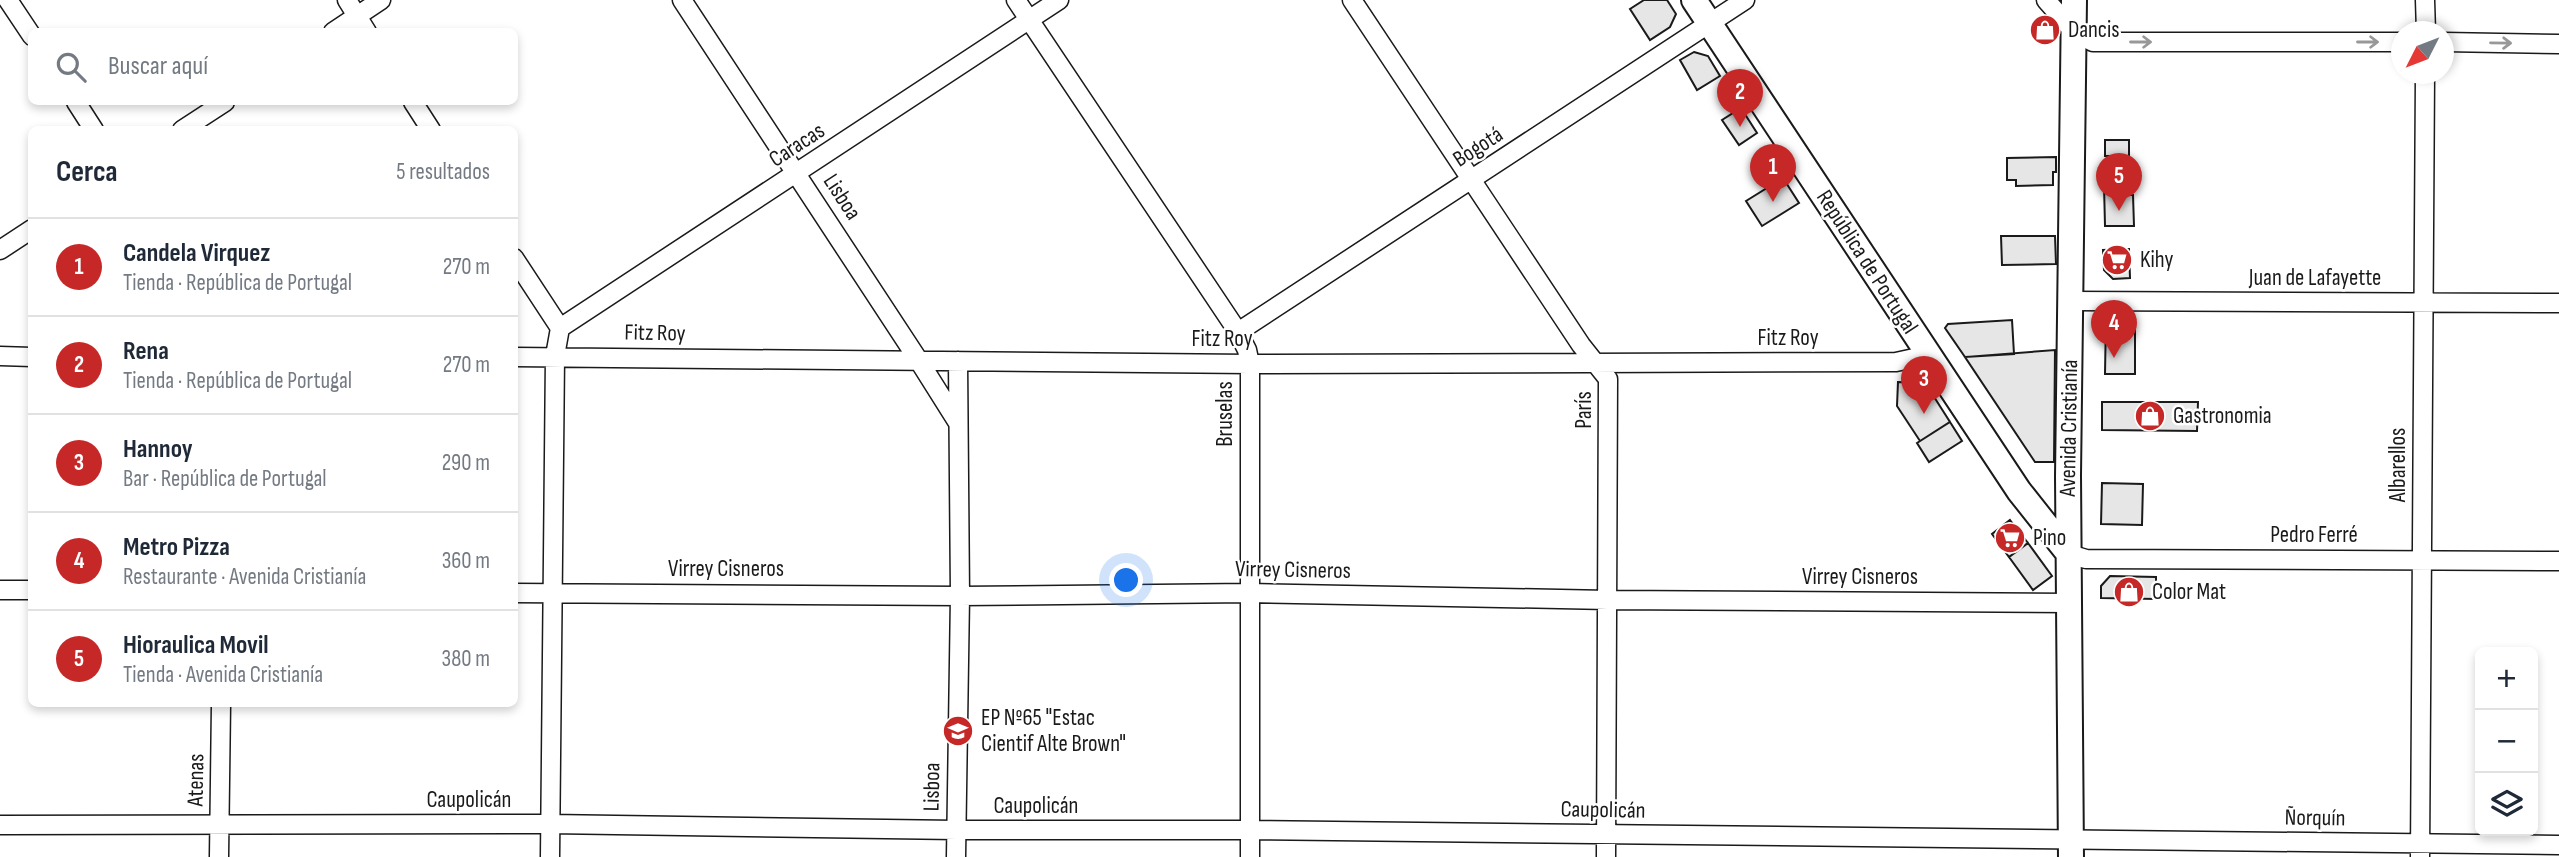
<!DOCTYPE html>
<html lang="es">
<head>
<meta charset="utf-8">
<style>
	:root { --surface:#fff; --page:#f2f2f3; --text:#1f2937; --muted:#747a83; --line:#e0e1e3; --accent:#c62828 }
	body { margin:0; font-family:"Sofia Sans Condensed",sans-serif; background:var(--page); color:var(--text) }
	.controls { position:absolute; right:21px; bottom:21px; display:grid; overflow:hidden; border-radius:10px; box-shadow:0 4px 10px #0003 }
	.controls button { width:63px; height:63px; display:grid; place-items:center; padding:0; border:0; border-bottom:2px solid var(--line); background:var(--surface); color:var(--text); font:35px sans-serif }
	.compass { position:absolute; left:2391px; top:21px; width:63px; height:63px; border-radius:50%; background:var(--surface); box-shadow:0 4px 10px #0003; rotate:228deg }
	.you { position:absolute; left:1127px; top:581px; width:24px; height:24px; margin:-18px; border:5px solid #fff; border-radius:50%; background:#1a73e8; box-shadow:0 0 0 10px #1a73e833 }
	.badge { display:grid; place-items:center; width:46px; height:46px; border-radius:50%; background:var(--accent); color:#fff; font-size:23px; font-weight:700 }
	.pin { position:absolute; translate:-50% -58px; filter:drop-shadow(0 2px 4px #0008) }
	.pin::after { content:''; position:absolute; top:37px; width:24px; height:21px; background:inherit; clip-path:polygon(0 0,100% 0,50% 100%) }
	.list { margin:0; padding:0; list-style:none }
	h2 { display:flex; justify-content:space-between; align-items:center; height:91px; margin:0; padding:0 28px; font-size:30px }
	h2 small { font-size:23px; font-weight:400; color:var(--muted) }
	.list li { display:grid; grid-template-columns:46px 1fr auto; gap:21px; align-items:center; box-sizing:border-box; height:98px; padding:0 28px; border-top:2px solid var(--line) }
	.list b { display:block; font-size:26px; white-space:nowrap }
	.list p { margin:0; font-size:23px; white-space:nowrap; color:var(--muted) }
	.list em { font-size:23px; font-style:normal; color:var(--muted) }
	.icon { flex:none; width:38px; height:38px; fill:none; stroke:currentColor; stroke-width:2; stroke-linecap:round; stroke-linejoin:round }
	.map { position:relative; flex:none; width:2559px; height:857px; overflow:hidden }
	.search { position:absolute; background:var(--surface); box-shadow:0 4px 10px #0003; left:28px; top:28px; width:490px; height:77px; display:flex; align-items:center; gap:18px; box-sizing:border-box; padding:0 24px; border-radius:10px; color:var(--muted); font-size:26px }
	.panel { position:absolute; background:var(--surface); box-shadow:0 4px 10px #0003; left:28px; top:126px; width:490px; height:581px; border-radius:10px }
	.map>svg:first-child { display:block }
	.building { fill:#e6e6e6; stroke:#1a1a1a; stroke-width:2 }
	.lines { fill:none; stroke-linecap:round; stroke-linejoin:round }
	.street-casing { stroke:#1a1a1a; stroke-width:21 }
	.secondary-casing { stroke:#1a1a1a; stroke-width:28 }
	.street { stroke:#fff; stroke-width:18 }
	.secondary { stroke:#fff; stroke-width:24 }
	.oneway { stroke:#989898 }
	.labels { text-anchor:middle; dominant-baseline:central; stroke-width:5; stroke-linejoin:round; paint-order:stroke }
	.poi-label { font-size:23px; fill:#1a1a1a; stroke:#fff; text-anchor:start }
	.street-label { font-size:23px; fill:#1a1a1a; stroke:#fff }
</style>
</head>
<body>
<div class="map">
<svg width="2559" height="857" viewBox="0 0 2559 857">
	<rect width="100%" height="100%" fill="#fff"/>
	<path class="building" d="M 1644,0 L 1667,0 L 1676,14 L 1670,27 L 1650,40 L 1630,9 Z
		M 1694,52 L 1708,56 L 1720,76 L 1697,90 L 1680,60 Z
		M 1741,108 L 1757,133 L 1739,145 L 1722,120 Z
		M 2105,140 L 2129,140 L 2129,156 L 2105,156 Z
		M 2056,157 L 2056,172 L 2053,172 L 2053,185 L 2016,186 L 2016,180 L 2007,180 L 2007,158 Z
		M 1783,178 L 1799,203 L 1762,226 L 1746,201 Z
		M 2117,184 L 2117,195 L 2133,195 L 2134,226 L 2105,226 L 2104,185 Z
		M 2001,236 L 2055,236 L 2056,264 L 2002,265 Z
		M 2129,249 L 2130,278 L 2113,279 L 2104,270 L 2103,250 Z
		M 2106,318 L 2135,319 L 2135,374 L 2105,374 Z
		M 2012,320 L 2014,354 L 1965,357 L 1945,328 L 1948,324 Z
		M 2055,350 L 2054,462 L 2035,462 L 1965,357 Z
		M 1898,382 L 1918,383 L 1929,389 L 1950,422 L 1920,441 L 1897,406 Z
		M 2102,402 L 2198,402 L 2197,431 L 2102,430 Z
		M 1950,422 L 1962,441 L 1929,462 L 1917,443 Z
		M 2102,483 L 2143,484 L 2142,525 L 2101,524 Z
		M 2010,520 L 2028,543 L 2009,557 L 1992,534 Z
		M 2028,543 L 2052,576 L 2033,590 L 2009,557 Z
		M 2110,576 L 2156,577 L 2156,599 L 2101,598 L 2101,586 Z"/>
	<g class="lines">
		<g class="street-casing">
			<path id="street" d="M 8,0 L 32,36
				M 347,0 L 367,32
				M 682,0 L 919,361 L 958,423
				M 1016,0 L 1238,332 L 1247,350 L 1250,364 L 1250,857
				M 1352,0 L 1581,345 L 1608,379 L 1606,857
				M 2046,0 L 2075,33 L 2093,42 L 2402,42
				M 2425,0 L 2426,32
				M 333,32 L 381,0
				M 2444,42 L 2559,44
				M 76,102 L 94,130
				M 413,102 L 431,130
				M 182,130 L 225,102
				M 0,250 L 32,229
				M 514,258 L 560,328 L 555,356 L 550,857
				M 2071,301 L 2559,303
				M 560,328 L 1059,0
				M 1238,332 L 1745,0
				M 0,356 L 32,357
				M 514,357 L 1250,364 L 1896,362 L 1928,355
				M 2069,554 L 2086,559 L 2559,561
				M 0,590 L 32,590
				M 514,593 L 960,596 L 1249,593 L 1608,600 L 2070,603
				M 0,825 L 550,824 L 956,830 L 1250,830 L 2559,845
				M 219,857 L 221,704
				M 956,857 L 960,596 L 958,361
				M 2420,857 L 2425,74"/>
		</g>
		<g class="secondary-casing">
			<path id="secondary" d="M 1694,0 L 2019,491 L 2069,554
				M 2071,857 L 2068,476 L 2074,0"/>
		</g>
		<use href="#street" class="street"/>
		<use href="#secondary" class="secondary"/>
	</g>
	<defs><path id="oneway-shaft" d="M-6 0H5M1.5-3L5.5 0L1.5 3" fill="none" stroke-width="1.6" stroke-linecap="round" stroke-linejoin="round" transform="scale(1.75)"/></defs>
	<g class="oneway">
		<use href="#oneway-shaft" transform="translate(2141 42)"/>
		<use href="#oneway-shaft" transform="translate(2368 42)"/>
		<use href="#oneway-shaft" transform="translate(2501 43) rotate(1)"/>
	</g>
	<defs>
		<g id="shop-disc" transform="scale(1.575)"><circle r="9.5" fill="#c62828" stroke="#fff"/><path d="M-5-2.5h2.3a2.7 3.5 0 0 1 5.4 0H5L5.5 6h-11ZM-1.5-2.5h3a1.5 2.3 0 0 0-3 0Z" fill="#fff"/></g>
		<g id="supermarket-disc" transform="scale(1.575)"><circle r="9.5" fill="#c62828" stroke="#fff"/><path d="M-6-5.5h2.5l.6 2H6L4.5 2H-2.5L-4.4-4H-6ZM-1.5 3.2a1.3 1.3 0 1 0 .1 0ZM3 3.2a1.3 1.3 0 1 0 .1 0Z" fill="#fff"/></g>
		<g id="school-disc" transform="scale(1.575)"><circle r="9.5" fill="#c62828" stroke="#fff"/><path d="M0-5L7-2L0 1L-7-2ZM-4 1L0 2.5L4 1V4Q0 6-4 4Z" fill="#fff"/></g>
	</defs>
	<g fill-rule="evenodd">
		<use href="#shop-disc" x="2045" y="30"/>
		<use href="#supermarket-disc" x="2117" y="260"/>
		<use href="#shop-disc" x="2150" y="416"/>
		<use href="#supermarket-disc" x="2010" y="538"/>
		<use href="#shop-disc" x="2129" y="592"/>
		<use href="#school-disc" x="958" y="731"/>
	</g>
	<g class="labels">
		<g class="poi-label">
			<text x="2068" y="30">Dancis</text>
			<text x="2140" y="260">Kihy</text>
			<text x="2173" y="416">Gastronomia</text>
			<text x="2033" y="538">Pino</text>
			<text x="2152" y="592">Color Mat</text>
			<text x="981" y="718">EP Nº65 "Estac<tspan x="981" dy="26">Cientif Alte Brown"</tspan></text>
		</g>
		<g class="street-label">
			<text transform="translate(797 145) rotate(-33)">Caracas</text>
			<text transform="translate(1478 147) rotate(-33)">Bogotá</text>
			<text transform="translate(842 197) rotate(57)">Lisboa</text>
			<text transform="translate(1867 262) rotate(57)">República de Portugal</text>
			<text x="2315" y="278">Juan de Lafayette</text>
			<text transform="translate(655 333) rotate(1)">Fitz Roy</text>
			<text x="1788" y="338">Fitz Roy</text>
			<text x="1222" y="339">Fitz Roy</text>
			<text transform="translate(1584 410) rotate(-90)">París</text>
			<text transform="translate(1225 414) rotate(-90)">Bruselas</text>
			<text transform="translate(2069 428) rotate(-89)">Avenida Cristianía</text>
			<text transform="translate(2398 465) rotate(-90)">Albarellos</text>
			<text x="2314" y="535">Pedro Ferré</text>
			<text x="726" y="569">Virrey Cisneros</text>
			<text transform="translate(1293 570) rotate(1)">Virrey Cisneros</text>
			<text x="1860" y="577">Virrey Cisneros</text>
			<text transform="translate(196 780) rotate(-89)">Atenas</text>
			<text transform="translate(932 787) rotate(-89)">Lisboa</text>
			<text x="469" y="800">Caupolicán</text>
			<text x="1036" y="806">Caupolicán</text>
			<text transform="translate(1603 810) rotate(1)">Caupolicán</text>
			<text transform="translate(2315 818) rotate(1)">Ñorquín</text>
		</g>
	</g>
</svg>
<div class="controls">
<button>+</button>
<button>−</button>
<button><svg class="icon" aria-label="layers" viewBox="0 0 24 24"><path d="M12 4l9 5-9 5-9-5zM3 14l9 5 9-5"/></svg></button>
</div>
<svg class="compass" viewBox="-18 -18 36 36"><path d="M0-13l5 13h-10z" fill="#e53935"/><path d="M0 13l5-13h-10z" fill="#747a83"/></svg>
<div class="you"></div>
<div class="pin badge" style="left:1773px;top:202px">1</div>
<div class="pin badge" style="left:1740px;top:127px">2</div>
<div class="pin badge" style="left:1924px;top:414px">3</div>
<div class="pin badge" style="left:2114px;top:358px">4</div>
<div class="pin badge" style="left:2119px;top:211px">5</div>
<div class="search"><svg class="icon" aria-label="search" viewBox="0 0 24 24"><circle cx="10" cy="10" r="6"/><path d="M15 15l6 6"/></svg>Buscar aquí</div>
<section class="panel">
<h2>Cerca<small>5 resultados</small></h2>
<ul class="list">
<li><span class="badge">1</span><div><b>Candela Virquez</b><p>Tienda · República de Portugal</p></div><em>270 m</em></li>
<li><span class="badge">2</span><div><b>Rena</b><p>Tienda · República de Portugal</p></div><em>270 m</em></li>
<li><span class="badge">3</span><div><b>Hannoy</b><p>Bar · República de Portugal</p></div><em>290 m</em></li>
<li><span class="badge">4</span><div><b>Metro Pizza</b><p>Restaurante · Avenida Cristianía</p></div><em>360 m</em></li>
<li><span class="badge">5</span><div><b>Hioraulica Movil</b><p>Tienda · Avenida Cristianía</p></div><em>380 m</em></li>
</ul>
</section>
</div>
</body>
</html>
